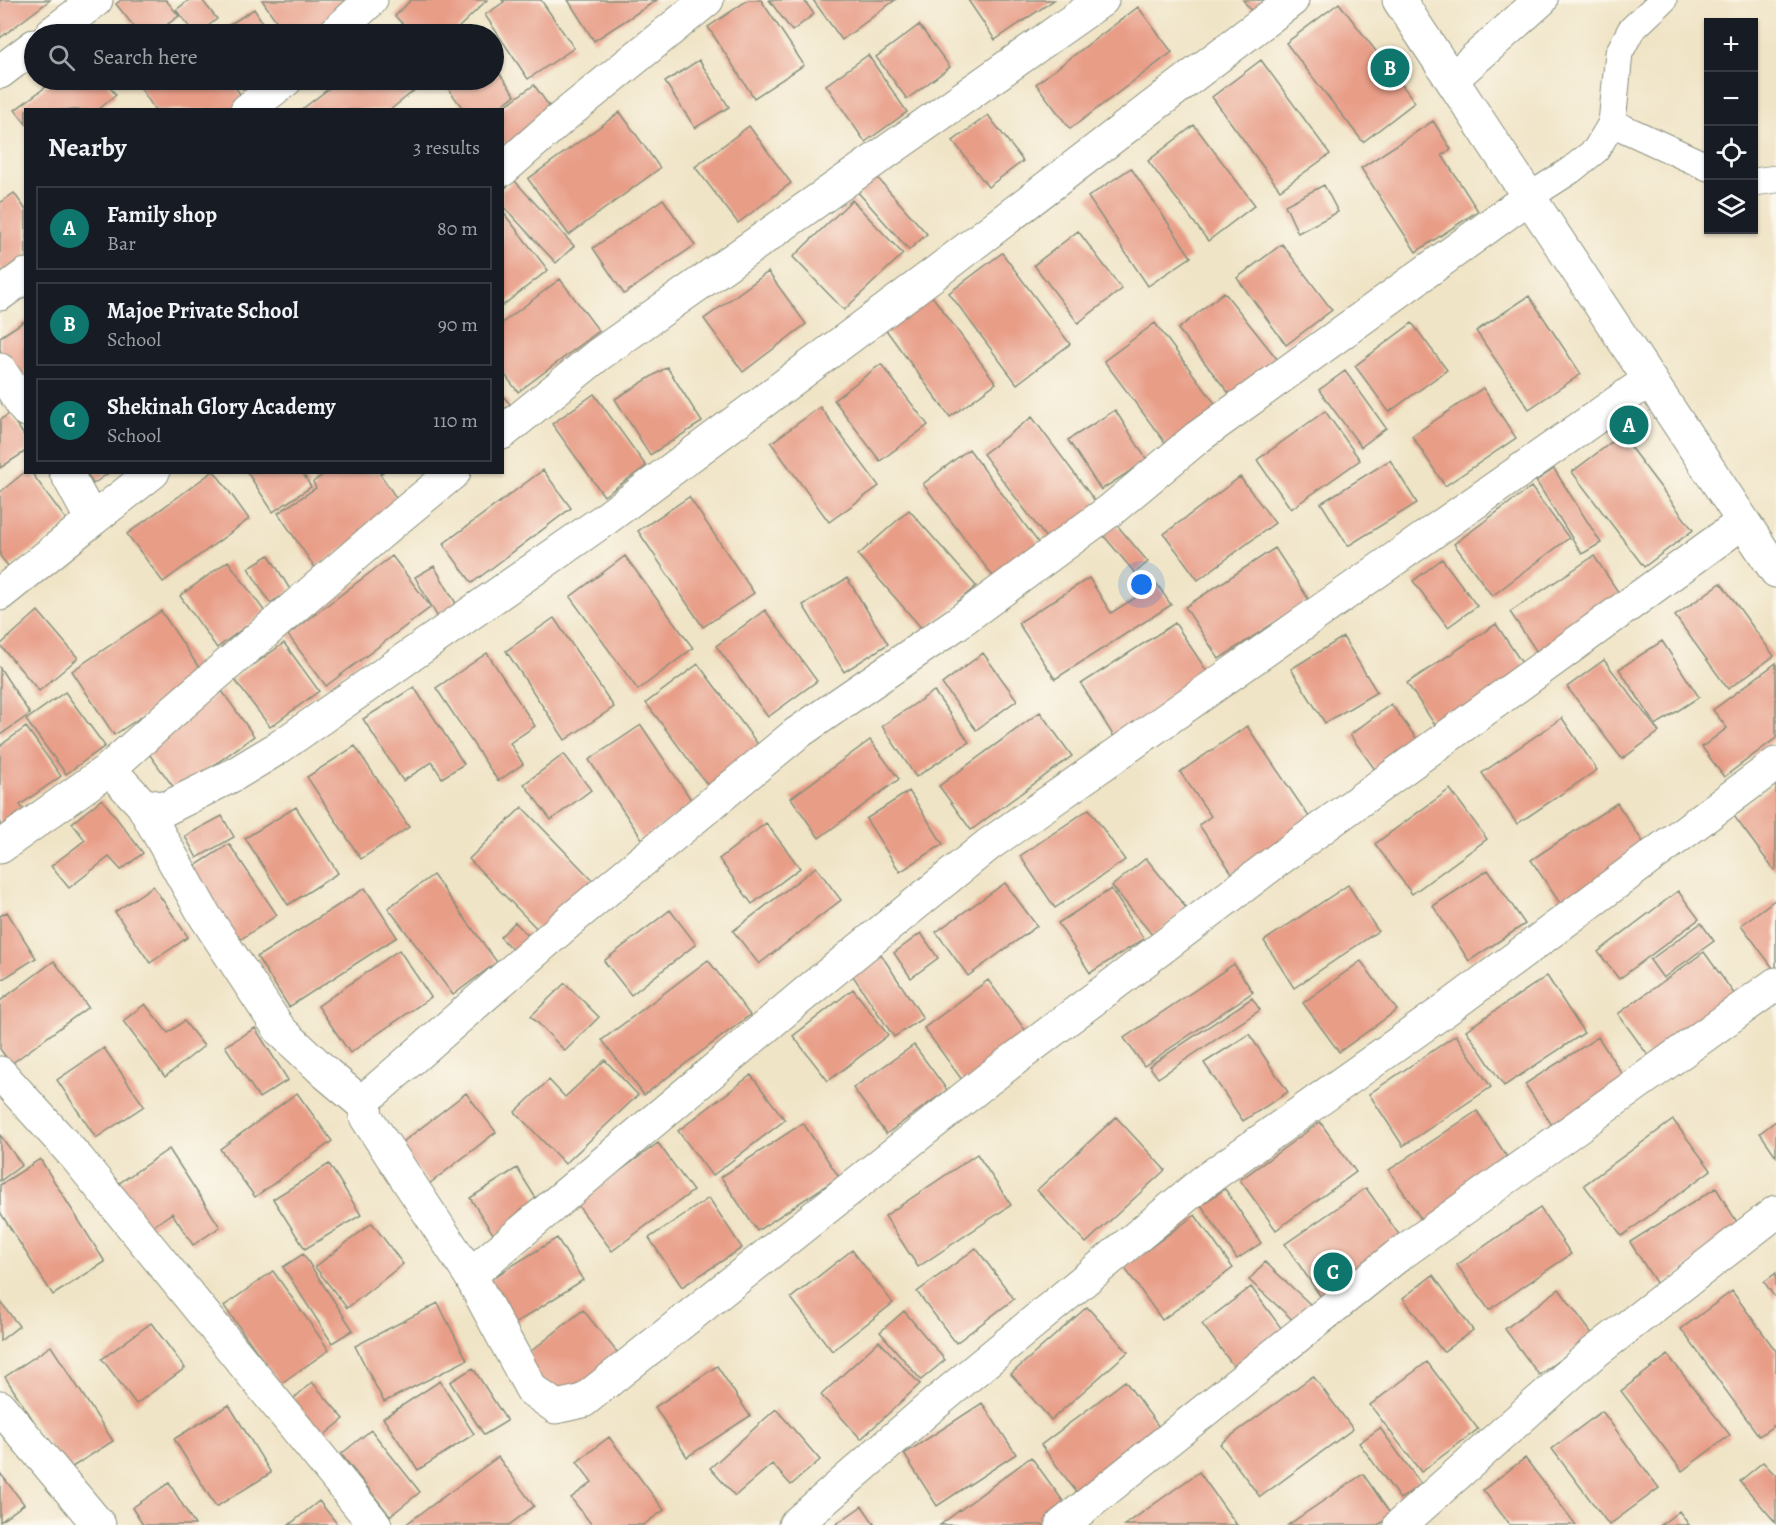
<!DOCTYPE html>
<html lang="en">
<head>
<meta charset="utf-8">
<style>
	:root { --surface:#171b24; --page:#242831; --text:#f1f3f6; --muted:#9ea1a6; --line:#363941; --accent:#0f766e }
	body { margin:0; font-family:Alegreya,serif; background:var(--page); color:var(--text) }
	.controls { position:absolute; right:18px; top:18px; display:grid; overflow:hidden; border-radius:0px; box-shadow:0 2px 4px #0004 }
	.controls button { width:54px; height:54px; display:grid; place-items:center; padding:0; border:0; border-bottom:2px solid var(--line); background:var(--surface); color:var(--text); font:30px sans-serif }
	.you { position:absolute; left:1142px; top:585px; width:21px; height:21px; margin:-15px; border:4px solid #fff; border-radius:50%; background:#1a73e8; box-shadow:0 0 0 9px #1a73e833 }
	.badge { display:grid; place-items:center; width:39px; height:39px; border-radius:50%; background:var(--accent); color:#fff; font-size:20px; font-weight:700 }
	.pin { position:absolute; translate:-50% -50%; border:3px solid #fff; box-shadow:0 2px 6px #0006 }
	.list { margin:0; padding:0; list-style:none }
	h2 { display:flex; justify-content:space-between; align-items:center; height:78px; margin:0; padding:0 24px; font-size:26px }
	h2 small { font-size:20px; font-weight:400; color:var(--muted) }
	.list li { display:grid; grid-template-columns:39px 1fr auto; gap:18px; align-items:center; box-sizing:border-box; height:84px; margin:0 12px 12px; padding:0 12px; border:2px solid var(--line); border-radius:0px }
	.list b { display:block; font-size:22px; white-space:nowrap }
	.list p { margin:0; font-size:20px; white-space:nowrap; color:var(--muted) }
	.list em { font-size:20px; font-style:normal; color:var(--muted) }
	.icon { flex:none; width:33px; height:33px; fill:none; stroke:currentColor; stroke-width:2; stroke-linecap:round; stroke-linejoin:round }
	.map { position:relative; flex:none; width:1776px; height:1525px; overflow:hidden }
	.search { position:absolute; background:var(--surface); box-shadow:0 2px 4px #0004; left:24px; top:24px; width:480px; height:66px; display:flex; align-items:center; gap:15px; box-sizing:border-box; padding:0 21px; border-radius:33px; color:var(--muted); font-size:22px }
	.panel { position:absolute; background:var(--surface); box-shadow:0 2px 4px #0004; left:24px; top:108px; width:480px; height:366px; border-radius:0px }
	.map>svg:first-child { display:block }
	.building { fill:#e89d87 }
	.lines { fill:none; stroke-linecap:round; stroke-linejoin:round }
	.service-casing { stroke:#88907d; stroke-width:29 }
	.minor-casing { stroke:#88907d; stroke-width:35 }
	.service { stroke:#fff; stroke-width:27 }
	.minor { stroke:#fff; stroke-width:33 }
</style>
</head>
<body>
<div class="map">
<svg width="1776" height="1525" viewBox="0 0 1776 1525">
	<rect width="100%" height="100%" fill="#fbf7ec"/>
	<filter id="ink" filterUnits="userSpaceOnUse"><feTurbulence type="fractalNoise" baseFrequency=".0167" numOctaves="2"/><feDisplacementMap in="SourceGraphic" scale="12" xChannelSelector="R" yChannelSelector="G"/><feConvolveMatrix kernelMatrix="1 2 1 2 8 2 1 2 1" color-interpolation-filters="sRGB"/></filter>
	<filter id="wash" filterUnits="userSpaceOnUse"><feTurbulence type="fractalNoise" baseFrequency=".008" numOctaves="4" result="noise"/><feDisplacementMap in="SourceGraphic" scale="24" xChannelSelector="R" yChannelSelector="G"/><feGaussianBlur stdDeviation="1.35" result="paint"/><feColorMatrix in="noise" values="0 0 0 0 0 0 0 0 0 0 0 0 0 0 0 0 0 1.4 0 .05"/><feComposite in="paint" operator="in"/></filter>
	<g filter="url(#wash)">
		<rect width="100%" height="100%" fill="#f0e4c6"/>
		<g id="blocks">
			<path class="building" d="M 0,0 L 50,0 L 0,38 Z
				M 121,0 L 166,0 L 179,16 L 168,24 L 176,34 L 140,34 L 116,4 Z
				M 189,0 L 202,0 L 217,19 L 198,34 L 195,34 L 176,10 Z
				M 262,0 L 357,0 L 304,34 L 285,34 Z
				M 411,0 L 487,0 L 452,34 L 413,34 L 395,16 Z
				M 502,0 L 541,0 L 574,48 L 528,79 L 485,15 L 504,2 Z
				M 568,0 L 657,0 L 594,41 Z
				M 748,0 L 761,0 L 804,65 L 754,98 L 708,27 Z
				M 769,0 L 804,0 L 814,14 L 792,31 Z
				M 813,0 L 895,0 L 842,40 Z
				M 968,0 L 1054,0 L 995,40 Z
				M 1243,0 L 1268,0 L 1252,12 Z
				M 1339,3 L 1415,102 L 1363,142 L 1286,43 Z
				M 1138,7 L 1172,52 L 1070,129 L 1036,84 Z
				M 254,9 L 270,34 L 215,34 Z
				M 919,25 L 950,67 L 907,99 L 876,57 Z
				M 868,55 L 907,112 L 865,142 L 826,85 Z
				M 699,60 L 729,107 L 695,128 L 665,82 Z
				M 1261,60 L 1330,154 L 1280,190 L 1212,97 Z
				M 494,66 L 515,95 L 496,110 L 464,110 L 443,82 L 447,80 L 494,80 Z
				M 55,80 L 104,80 L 116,95 L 98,110 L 26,110 L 26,124 L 15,110 Z
				M 146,80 L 231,80 L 245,102 L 234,110 L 155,110 L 138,84 Z
				M 236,80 L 257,80 L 243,89 Z
				M 340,80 L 416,80 L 421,85 L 390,110 L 301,110 Z
				M 534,85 L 552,110 L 506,145 L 502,140 L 502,108 Z
				M 620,112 L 660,168 L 569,235 L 528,179 Z
				M 988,115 L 1023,161 L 988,187 L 953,141 Z
				M 1433,121 L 1451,149 L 1442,155 L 1478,211 L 1416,252 L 1361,168 Z
				M 1194,125 L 1255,205 L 1208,241 L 1148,161 Z
				M 749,126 L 791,183 L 738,223 L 695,167 Z
				M 1131,168 L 1191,257 L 1148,286 L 1088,197 Z
				M 875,175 L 927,234 L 909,250 L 856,190 Z
				M 514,180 L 574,246 L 556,263 L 502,205 L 502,191 Z
				M 1324,185 L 1338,212 L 1298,233 L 1285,205 Z
				M 14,193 L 26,210 L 26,259 L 4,274 L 0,269 L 0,203 Z
				M 663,199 L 695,245 L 624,294 L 593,248 Z
				M 852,200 L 903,254 L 844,310 L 793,257 Z
				M 502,211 L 548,270 L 502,306 Z
				M 1078,231 L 1122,289 L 1078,323 L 1034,265 Z
				M 1282,244 L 1332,310 L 1286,345 L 1237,278 Z
				M 1002,253 L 1070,344 L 1017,384 L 949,293 Z
				M 768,272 L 806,324 L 743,372 L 704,319 Z
				M 560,279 L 599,331 L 518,392 L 502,371 L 502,323 Z
				M 1224,292 L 1285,369 L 1239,406 L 1178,329 Z
				M 932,296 L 996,383 L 950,417 L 886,330 Z
				M 1529,296 L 1581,374 L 1529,409 L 1476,331 Z
				M 26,320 L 26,388 L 0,350 L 0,337 Z
				M 1155,323 L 1220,410 L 1169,448 L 1104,361 Z
				M 1412,323 L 1447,370 L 1389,412 L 1355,366 Z
				M 881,364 L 928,425 L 880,461 L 834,400 Z
				M 667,367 L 702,422 L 650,455 L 615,399 Z
				M 1345,371 L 1386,428 L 1361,447 L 1319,390 Z
				M 1483,388 L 1516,438 L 1445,486 L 1412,436 Z
				M 594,394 L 646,466 L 604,496 L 552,424 Z
				M 502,395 L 510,404 L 502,411 Z
				M 820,407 L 879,486 L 829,522 L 771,443 Z
				M 1115,410 L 1147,460 L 1101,490 L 1068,440 Z
				M 1325,411 L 1360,460 L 1291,509 L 1257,460 Z
				M 9,414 L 26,438 L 26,451 L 0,468 L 0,420 Z
				M 1032,417 L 1098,505 L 1049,542 L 983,454 Z
				M 1621,435 L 1693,530 L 1644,567 L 1572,472 Z
				M 969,449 L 1040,545 L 995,579 L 923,484 Z
				M 1390,460 L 1417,503 L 1348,546 L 1321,503 Z
				M 1554,469 L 1601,543 L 1582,554 L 1536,481 Z
				M 543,470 L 571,508 L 472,583 L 443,544 Z
				M 25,472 L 31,472 L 68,522 L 9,567 L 0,556 L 0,492 Z
				M 86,472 L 110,472 L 93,484 Z
				M 212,472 L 215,472 L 249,519 L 163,582 L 127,534 Z
				M 247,472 L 302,472 L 311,487 L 273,512 Z
				M 327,472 L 383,472 L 380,474 L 403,508 L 315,568 L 278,513 L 316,488 L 313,482 Z
				M 1240,477 L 1275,523 L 1198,580 L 1164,534 Z
				M 1531,487 L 1569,538 L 1492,596 L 1454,544 Z
				M 689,497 L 754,593 L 703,627 L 638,531 Z
				M 909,510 L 976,586 L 924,631 L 858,555 Z
				M 1116,524 L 1148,562 L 1135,573 L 1103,535 Z
				M 1275,548 L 1309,600 L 1219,659 L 1185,607 Z
				M 269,555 L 291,591 L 270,603 L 248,568 Z
				M 392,556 L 431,607 L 326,686 L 288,635 Z
				M 625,556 L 693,648 L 638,690 L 570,597 Z
				M 1594,556 L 1625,602 L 1541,658 L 1510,612 Z
				M 1442,559 L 1477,606 L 1448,627 L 1413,581 Z
				M 228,561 L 265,612 L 217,648 L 180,596 Z
				M 434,566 L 461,612 L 441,623 L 415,577 Z
				M 847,578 L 888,644 L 844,672 L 803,605 Z
				M 1089,578 L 1111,613 L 1157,584 L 1171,605 L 1055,679 L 1018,623 Z
				M 1721,583 L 1774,656 L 1728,689 L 1675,616 Z
				M 765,610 L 817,681 L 768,717 L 716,646 Z
				M 38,611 L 78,658 L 39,691 L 0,645 Z
				M 161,611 L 204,675 L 114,735 L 72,671 Z
				M 554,618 L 614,707 L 565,740 L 506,651 Z
				M 1175,623 L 1212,679 L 1116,740 L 1081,684 Z
				M 1496,624 L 1530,675 L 1441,734 L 1407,683 Z
				M 1343,637 L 1377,692 L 1325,723 L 1291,669 Z
				M 1662,641 L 1699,697 L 1656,725 L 1619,669 Z
				M 284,643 L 319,691 L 270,727 L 234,679 Z
				M 487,653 L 535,726 L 510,743 L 523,764 L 498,781 L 436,688 Z
				M 983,653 L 1017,700 L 976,730 L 942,684 Z
				M 1604,660 L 1659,732 L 1622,759 L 1567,687 Z
				M 1776,663 L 1776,738 L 1724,777 L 1702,747 L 1727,728 L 1713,710 Z
				M 698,664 L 763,751 L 712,791 L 646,703 Z
				M 0,668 L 30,714 L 0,735 Z
				M 414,687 L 464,764 L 442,778 L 432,762 L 403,781 L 363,719 Z
				M 222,691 L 254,736 L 177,792 L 144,747 Z
				M 934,691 L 969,742 L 916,777 L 882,726 Z
				M 65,692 L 105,746 L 66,774 L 26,720 Z
				M 1391,704 L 1431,758 L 1389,789 L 1350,735 Z
				M 1040,712 L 1072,756 L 971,830 L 939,786 Z
				M 1562,718 L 1597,770 L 1517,824 L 1482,773 Z
				M 641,725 L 694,804 L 642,839 L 589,760 Z
				M 1247,726 L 1314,824 L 1236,879 L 1199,825 L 1211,816 L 1180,772 Z
				M 26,727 L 61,776 L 20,805 L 29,818 L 0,839 L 0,746 Z
				M 870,740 L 899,779 L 819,838 L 791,798 Z
				M 355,746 L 409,827 L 361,859 L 307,777 Z
				M 564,754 L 591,790 L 551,820 L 524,784 Z
				M 1776,784 L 1776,868 L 1774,870 L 1734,816 Z
				M 1450,789 L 1487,839 L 1412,894 L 1375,844 Z
				M 909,791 L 943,844 L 900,872 L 866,819 Z
				M 102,799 L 143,853 L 121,870 L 109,857 L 69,888 L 51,866 L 85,840 L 72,823 Z
				M 1617,803 L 1647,848 L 1561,905 L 1531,860 Z
				M 296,807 L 338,873 L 288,905 L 245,838 Z
				M 522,807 L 601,889 L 549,941 L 469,859 Z
				M 1089,809 L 1125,860 L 1055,908 L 1020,856 Z
				M 222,816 L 234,837 L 197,858 L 185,836 Z
				M 766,823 L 800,868 L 752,904 L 719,859 Z
				M 229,844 L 277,915 L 232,945 L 184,873 Z
				M 1146,858 L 1187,909 L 1153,936 L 1112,886 Z
				M 816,867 L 841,900 L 759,964 L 733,931 Z
				M 1488,870 L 1525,924 L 1469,961 L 1433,906 Z
				M 433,875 L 497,962 L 453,995 L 388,908 Z
				M 1005,883 L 1037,926 L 968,976 L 936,932 Z
				M 1348,885 L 1378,931 L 1294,988 L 1264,941 Z
				M 153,886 L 188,937 L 150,963 L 115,912 Z
				M 365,888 L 397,937 L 289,1007 L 257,957 Z
				M 1111,889 L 1144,939 L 1090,973 L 1058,923 Z
				M 1678,891 L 1699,919 L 1619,979 L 1598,952 Z
				M 1776,899 L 1776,972 L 1741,925 Z
				M 670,910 L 696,944 L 631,995 L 604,961 Z
				M 7,912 L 36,958 L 0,981 L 0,916 Z
				M 515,922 L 539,947 L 524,961 L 500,937 Z
				M 1701,923 L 1714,941 L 1663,978 L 1650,960 Z
				M 921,933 L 938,958 L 911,978 L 894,953 Z
				M 399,950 L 431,997 L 350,1053 L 318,1006 Z
				M 1704,952 L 1743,1006 L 1657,1068 L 1618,1014 Z
				M 880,953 L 923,1018 L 894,1037 L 851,973 Z
				M 708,960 L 750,1015 L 644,1095 L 602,1040 Z
				M 54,961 L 88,1007 L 11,1064 L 0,1049 L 0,1001 Z
				M 1361,961 L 1397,1010 L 1339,1052 L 1303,1003 Z
				M 1234,964 L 1253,992 L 1144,1066 L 1124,1038 Z
				M 1547,976 L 1584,1033 L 1504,1086 L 1466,1030 Z
				M 988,980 L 1029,1035 L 965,1084 L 924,1028 Z
				M 565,983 L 599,1017 L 565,1051 L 531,1016 Z
				M 853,989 L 888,1035 L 828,1081 L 793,1036 Z
				M 1252,998 L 1260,1010 L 1158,1078 L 1149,1066 Z
				M 145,1004 L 168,1033 L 184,1021 L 204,1046 L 165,1077 L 123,1021 Z
				M 255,1028 L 288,1080 L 259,1098 L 225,1046 Z
				M 1249,1034 L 1288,1092 L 1243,1121 L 1204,1063 Z
				M 1456,1035 L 1491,1087 L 1403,1146 L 1369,1094 Z
				M 1598,1037 L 1636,1095 L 1563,1142 L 1525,1084 Z
				M 914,1045 L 947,1090 L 886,1134 L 853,1088 Z
				M 104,1048 L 144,1106 L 96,1138 L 57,1080 Z
				M 605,1060 L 638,1095 L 565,1164 L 515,1112 L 549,1080 L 565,1097 Z
				M 751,1075 L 785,1120 L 712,1176 L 678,1131 Z
				M 297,1093 L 332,1141 L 255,1197 L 220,1149 Z
				M 466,1093 L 496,1132 L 429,1184 L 399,1145 Z
				M 1477,1111 L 1509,1160 L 1432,1236 L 1389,1170 Z
				M 1116,1117 L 1165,1170 L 1086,1243 L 1037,1190 Z
				M 1673,1120 L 1711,1170 L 1622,1236 L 1584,1185 Z
				M 1776,1121 L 1776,1156 L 1760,1133 Z
				M 1320,1122 L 1356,1172 L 1276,1230 L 1240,1180 Z
				M 803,1123 L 839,1177 L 757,1231 L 721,1177 Z
				M 0,1135 L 22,1165 L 0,1181 Z
				M 658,1143 L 693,1191 L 612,1251 L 576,1203 Z
				M 169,1149 L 220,1227 L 193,1245 L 172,1213 L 148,1230 L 118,1184 Z
				M 977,1154 L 1011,1205 L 918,1267 L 885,1216 Z
				M 40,1159 L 105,1262 L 53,1295 L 0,1212 L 0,1185 Z
				M 329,1164 L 361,1215 L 305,1249 L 273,1199 Z
				M 517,1168 L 542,1208 L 495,1237 L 470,1198 Z
				M 1366,1188 L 1405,1243 L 1323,1300 L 1285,1244 Z
				M 1716,1188 L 1743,1232 L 1658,1286 L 1630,1242 Z
				M 1225,1189 L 1261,1243 L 1237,1259 L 1201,1205 Z
				M 709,1198 L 742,1248 L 682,1287 L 649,1238 Z
				M 1540,1208 L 1571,1254 L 1489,1310 L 1457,1265 Z
				M 1195,1215 L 1233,1268 L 1162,1320 L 1124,1267 Z
				M 372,1223 L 403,1264 L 347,1308 L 315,1267 Z
				M 557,1238 L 583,1280 L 513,1325 L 486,1282 Z
				M 976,1248 L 1014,1299 L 956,1343 L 917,1292 Z
				M 852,1250 L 893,1303 L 832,1351 L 791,1298 Z
				M 303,1254 L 353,1330 L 332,1343 L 283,1267 Z
				M 1265,1262 L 1311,1305 L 1295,1322 L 1249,1280 Z
				M 273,1271 L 329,1350 L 280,1384 L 224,1306 Z
				M 1776,1273 L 1776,1299 L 1764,1282 Z
				M 1433,1275 L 1473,1330 L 1443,1352 L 1403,1298 Z
				M 1251,1287 L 1287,1336 L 1238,1372 L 1202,1324 Z
				M 1559,1289 L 1593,1335 L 1539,1375 L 1505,1329 Z
				M 1732,1291 L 1776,1351 L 1776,1424 L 1759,1436 L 1681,1329 Z
				M 0,1301 L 19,1326 L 0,1341 Z
				M 438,1303 L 467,1360 L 384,1402 L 355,1346 Z
				M 1087,1307 L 1128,1352 L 1051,1420 L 1011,1374 Z
				M 583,1310 L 621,1357 L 558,1407 L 520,1360 Z
				M 904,1311 L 945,1360 L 921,1380 L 880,1332 Z
				M 151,1323 L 185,1368 L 136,1404 L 102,1359 Z
				M 879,1341 L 920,1384 L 861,1439 L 821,1395 Z
				M 51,1346 L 113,1441 L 66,1471 L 5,1377 Z
				M 1668,1355 L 1730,1435 L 1682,1471 L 1621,1391 Z
				M 1427,1362 L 1478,1429 L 1421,1472 L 1370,1405 Z
				M 717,1366 L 750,1416 L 687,1457 L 655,1407 Z
				M 473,1368 L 507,1421 L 484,1435 L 450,1382 Z
				M 1313,1376 L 1353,1429 L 1260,1497 L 1220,1444 Z
				M 440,1381 L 474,1434 L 418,1470 L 383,1418 Z
				M 1125,1381 L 1165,1435 L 1081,1498 L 1041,1445 Z
				M 312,1382 L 344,1419 L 323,1436 L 292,1400 Z
				M 982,1403 L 1016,1454 L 937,1506 L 904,1454 Z
				M 229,1405 L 271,1473 L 216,1507 L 174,1439 Z
				M 776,1409 L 820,1460 L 791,1485 L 772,1464 L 735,1496 L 710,1468 Z
				M 1602,1411 L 1659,1488 L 1609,1525 L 1552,1449 Z
				M 1380,1428 L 1421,1484 L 1400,1499 L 1359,1443 Z
				M 371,1430 L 420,1492 L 390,1516 L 341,1454 Z
				M 609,1437 L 664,1510 L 643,1525 L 592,1525 L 571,1498 L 592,1482 L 577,1462 Z
				M 498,1457 L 534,1506 L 509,1525 L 405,1525 Z
				M 1031,1457 L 1071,1512 L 1054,1525 L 940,1525 Z
				M 1525,1458 L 1576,1525 L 1510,1525 L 1483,1490 Z
				M 1763,1462 L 1776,1476 L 1776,1523 L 1740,1481 Z
				M 1199,1472 L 1237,1525 L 1125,1525 Z
				M 0,1473 L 24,1504 L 0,1522 Z
				M 1363,1474 L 1392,1516 L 1378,1525 L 1288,1525 Z
				M 169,1483 L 195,1525 L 143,1525 L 132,1508 Z
				M 319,1501 L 338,1525 L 289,1525 Z
				M 862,1506 L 875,1525 L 835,1525 Z
				M 1679,1511 L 1689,1525 L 1661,1525 Z"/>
		</g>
	</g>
	<g filter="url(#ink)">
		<use href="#blocks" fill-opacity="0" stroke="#88907d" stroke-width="1.5"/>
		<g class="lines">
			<g class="service-casing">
				<path id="service" d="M 1612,123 L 1708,167
					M 1754,182 L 1776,179
					M 1529,197 L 1571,170 L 1596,150 L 1612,123 L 1619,53 L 1631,30 L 1663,0"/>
			</g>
			<g class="minor-casing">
				<path id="minor" d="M 1399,0 L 1776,571
					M 51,34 L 96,0
					M 334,34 L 371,0
					M 0,72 L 34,46
					M 1452,79 L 1541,0
					M 247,110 L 286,80
					M 502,170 L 559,120 L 707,0
					M 1529,197 L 1198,437 L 1112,509 L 956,624 L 796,734 L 573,918 L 368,1097 L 365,1106 L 366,1117 L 470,1275 L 532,1390 L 556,1407 L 583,1401 L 987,1080 L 1283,856 L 1743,522
					M 0,294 L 26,275
					M 0,370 L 26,410
					M 502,433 L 598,355 L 1102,0
					M 92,520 L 153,472
					M 0,594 L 92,520 L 66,472
					M 109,769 L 142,804 L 165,809 L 235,774 L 278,748 L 604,520 L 934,274 L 1292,0
					M 142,804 L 205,916 L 280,1030 L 327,1074 L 365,1106
					M 0,847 L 109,769 L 170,714 L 392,523 L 454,472
					M 0,1073 L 77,1158 L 375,1525
					M 470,1275 L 807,992 L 988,845 L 1649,380
					M 0,1407 L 99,1525
					M 795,1525 L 926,1411 L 1203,1182 L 1448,1008 L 1776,764
					M 1062,1525 L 1396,1257 L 1776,984
					M 1400,1525 L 1591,1355 L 1776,1212"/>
			</g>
			<use href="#service" class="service"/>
			<use href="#minor" class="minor"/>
		</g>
	</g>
</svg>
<div class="controls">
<button>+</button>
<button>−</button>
<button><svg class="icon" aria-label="locate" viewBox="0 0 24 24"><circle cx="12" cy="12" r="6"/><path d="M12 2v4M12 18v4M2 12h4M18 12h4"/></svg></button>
<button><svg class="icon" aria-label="layers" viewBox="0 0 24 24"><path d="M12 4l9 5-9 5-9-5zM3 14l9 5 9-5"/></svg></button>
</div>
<div class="you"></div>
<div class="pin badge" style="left:1629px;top:425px">A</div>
<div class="pin badge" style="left:1390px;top:68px">B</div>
<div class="pin badge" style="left:1333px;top:1272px">C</div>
<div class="search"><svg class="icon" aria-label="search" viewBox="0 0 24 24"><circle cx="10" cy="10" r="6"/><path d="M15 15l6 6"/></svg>Search here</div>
<section class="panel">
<h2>Nearby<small>3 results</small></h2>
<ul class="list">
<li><span class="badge">A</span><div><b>Family shop</b><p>Bar</p></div><em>80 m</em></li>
<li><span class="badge">B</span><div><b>Majoe Private School</b><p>School</p></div><em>90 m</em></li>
<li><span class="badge">C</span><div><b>Shekinah Glory Academy</b><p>School</p></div><em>110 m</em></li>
</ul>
</section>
</div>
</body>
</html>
